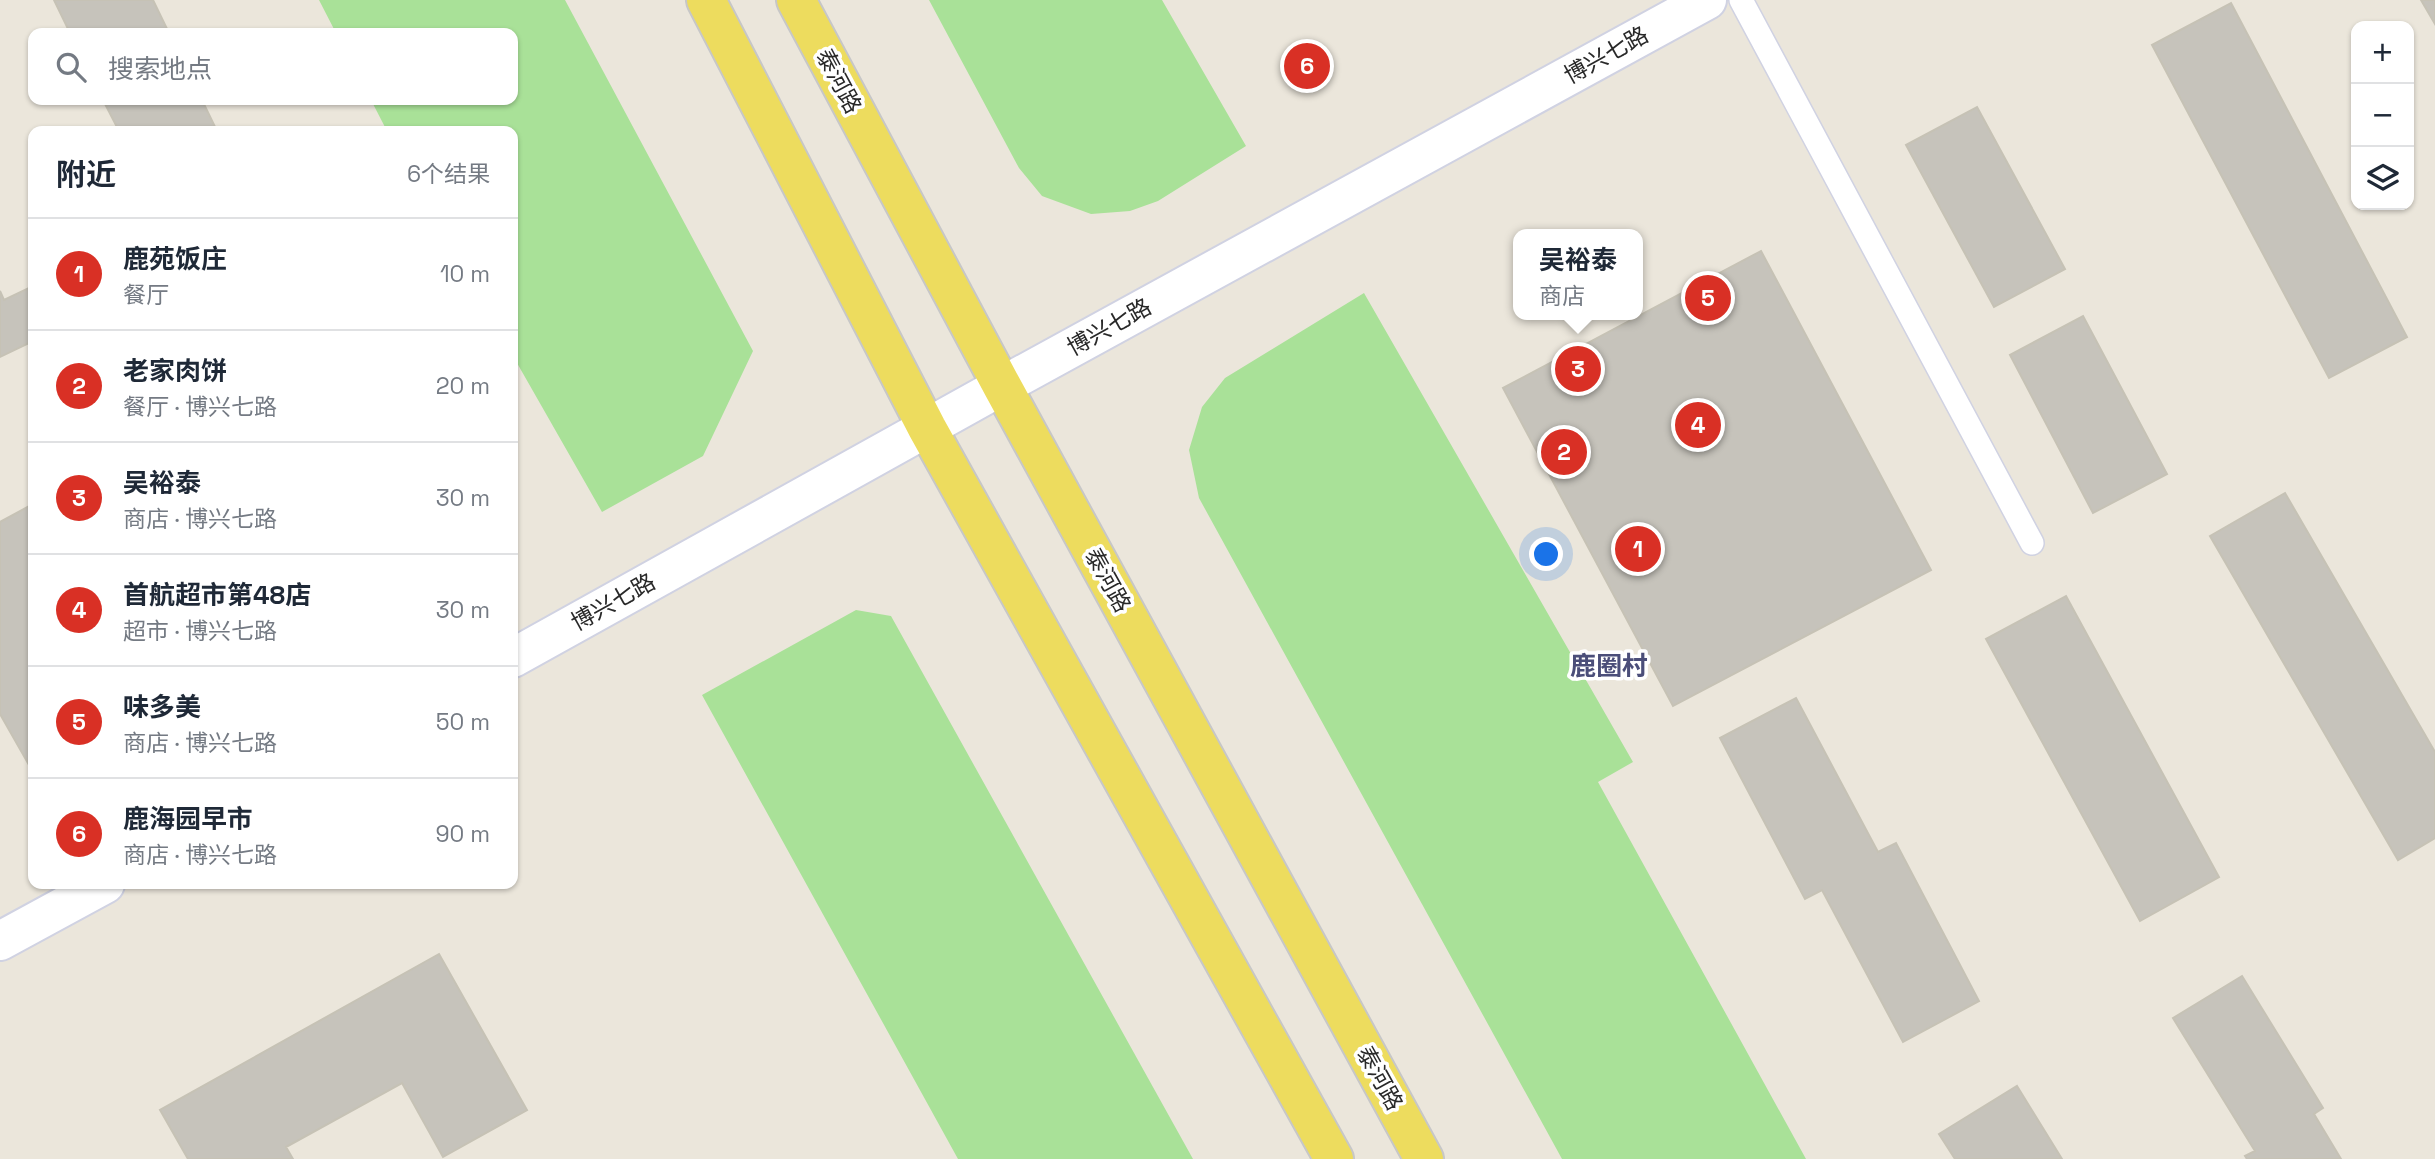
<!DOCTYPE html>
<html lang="zh">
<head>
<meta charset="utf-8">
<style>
	:root { --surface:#fff; --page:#f2f2f3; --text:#1f2937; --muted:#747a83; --line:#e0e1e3; --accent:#d93025 }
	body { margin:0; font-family:"Space Grotesk","Noto Sans SC",sans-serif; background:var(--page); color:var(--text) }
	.controls { position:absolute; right:21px; top:21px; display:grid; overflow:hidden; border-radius:14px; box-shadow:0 2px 5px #0004 }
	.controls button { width:63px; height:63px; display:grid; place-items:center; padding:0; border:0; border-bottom:2px solid var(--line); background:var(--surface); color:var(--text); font:35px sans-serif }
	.you { position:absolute; left:1547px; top:555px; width:24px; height:24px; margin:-18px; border:5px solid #fff; border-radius:50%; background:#1a73e8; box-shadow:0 0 0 10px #1a73e833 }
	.badge { display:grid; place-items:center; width:46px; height:46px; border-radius:50%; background:var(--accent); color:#fff; font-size:23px; font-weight:700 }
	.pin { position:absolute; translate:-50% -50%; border:4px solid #fff; box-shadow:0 2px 7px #0006 }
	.popup { position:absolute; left:1513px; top:229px; width:130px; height:91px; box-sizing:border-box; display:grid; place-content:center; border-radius:14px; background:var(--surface); filter:drop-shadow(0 2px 5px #0005); font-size:23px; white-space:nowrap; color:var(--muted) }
	.popup b { font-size:26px; color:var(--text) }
	.popup::after { content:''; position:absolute; left:50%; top:100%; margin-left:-14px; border:14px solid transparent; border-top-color:var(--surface) }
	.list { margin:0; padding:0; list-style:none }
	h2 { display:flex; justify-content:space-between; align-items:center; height:91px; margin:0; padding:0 28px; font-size:30px }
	h2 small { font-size:23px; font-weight:400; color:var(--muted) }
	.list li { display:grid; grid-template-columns:46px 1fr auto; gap:21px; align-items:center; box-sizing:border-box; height:112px; padding:0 28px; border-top:2px solid var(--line) }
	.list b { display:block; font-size:26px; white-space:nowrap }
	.list p { margin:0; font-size:23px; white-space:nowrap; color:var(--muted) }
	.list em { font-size:23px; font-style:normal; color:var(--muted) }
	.icon { flex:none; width:38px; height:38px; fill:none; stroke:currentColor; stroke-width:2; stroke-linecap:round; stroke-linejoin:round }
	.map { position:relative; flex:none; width:2435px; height:1159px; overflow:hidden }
	.search { position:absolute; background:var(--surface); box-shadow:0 2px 5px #0004; left:28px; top:28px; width:490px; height:77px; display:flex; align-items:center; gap:18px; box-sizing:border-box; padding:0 24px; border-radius:14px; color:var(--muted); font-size:26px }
	.panel { position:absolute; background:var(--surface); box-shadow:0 2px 5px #0004; left:28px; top:126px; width:490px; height:763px; border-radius:14px }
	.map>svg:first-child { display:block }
	.green { fill:#a9e198 }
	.building { fill:#c6c3bb; stroke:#c6c2b5; stroke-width:2 }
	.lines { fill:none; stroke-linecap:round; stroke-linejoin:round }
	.service-casing { stroke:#d0d2e2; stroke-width:26 }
	.minor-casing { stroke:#d0d2e2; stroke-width:42 }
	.tertiary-casing { stroke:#d0d2e2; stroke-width:42 }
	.primary-casing { stroke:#c7c7c7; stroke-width:42 }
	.service { stroke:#fff; stroke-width:23 }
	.minor { stroke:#fff; stroke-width:38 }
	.tertiary { stroke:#fff; stroke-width:38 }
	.primary { stroke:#eddc5e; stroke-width:38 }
	.labels { text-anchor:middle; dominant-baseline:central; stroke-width:7; stroke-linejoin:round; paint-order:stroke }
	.street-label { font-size:23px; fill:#292929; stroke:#fff }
	.quarter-label { font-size:26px; font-weight:bold; fill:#4b4e79; stroke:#fff }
</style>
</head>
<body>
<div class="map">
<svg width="2435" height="1159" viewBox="0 0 2435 1159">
	<rect width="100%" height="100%" fill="#ebe6db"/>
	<path class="green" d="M 319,0 L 565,0 L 753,351 L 703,456 L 602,512 L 513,356 L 513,131 L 387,131 L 371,100 L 513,100 L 513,33 L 336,33 Z
		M 929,0 L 1162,0 L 1246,146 L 1158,201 L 1130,211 L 1091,214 L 1042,196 L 1019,168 Z
		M 1364,293 L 1633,762 L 1598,782 L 1806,1159 L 1562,1159 L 1199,498 L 1189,450 L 1202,407 L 1225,378 Z
		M 856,610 L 891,616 L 1193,1159 L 958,1159 L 702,695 Z"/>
	<path class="building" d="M 54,0 L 153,0 L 169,33 L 70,33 Z
		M 2421,0 L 2435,0 L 2435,24 Z
		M 2231,3 L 2407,337 L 2329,378 L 2152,45 Z
		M 103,100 L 202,100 L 217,131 L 119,131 Z
		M 1977,107 L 2065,269 L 1994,307 L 1906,145 Z
		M 1761,251 L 1931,570 L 1673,706 L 1503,388 Z
		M 33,286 L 33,341 L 0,357 L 0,291 L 4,300 Z
		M 2083,316 L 2167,474 L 2093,513 L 2010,355 Z
		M 2285,493 L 2435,752 L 2435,838 L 2398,860 L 2210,536 Z
		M 33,504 L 33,772 L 0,714 L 0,522 Z
		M 2066,596 L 2219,877 L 2140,921 L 1986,639 Z
		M 1796,698 L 1878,852 L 1896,843 L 1979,1001 L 1903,1042 L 1822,890 L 1805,899 L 1720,738 Z
		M 439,954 L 527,1110 L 443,1157 L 402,1083 L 286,1147 L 293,1159 L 188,1159 L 160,1110 Z
		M 2242,976 L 2323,1108 L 2314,1114 L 2341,1159 L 2247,1159 L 2245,1156 L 2255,1151 L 2173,1018 Z
		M 2017,1086 L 2062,1159 L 1955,1159 L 1939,1134 Z"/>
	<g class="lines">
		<g class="service-casing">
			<path id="service" d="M 1741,0 L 2032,543"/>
		</g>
		<g class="minor-casing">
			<path id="minor" d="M 513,658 L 1002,386
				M 0,941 L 105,884"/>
		</g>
		<g class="tertiary-casing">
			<path id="tertiary" d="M 1002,386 L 1707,0"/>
		</g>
		<g class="primary-casing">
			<path id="primary" d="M 706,0 L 927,428 L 1334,1159
				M 796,0 L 1002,386 L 1424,1159"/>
		</g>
		<use href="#service" class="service"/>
		<use href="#minor" class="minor"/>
		<use href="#tertiary" class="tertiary"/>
		<use href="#primary" class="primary"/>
	</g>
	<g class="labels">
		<g class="street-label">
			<text transform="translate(1606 55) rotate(-29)">博兴七路</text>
			<text transform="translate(839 81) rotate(62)">泰河路</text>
			<text transform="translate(1109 327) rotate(-29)">博兴七路</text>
			<text transform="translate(1108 580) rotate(61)">泰河路</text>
			<text transform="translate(613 602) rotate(-29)">博兴七路</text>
			<text transform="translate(1380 1078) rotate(61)">泰河路</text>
		</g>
		<g class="quarter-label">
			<text x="1609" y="666">鹿圈村</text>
		</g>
	</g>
</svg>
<div class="controls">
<button>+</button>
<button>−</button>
<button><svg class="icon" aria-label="layers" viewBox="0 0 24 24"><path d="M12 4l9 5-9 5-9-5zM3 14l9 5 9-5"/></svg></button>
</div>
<div class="you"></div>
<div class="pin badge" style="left:1638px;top:549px">1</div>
<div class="pin badge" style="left:1564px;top:452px">2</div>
<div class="pin badge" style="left:1578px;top:369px">3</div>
<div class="popup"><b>吴裕泰</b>商店</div>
<div class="pin badge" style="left:1698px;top:425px">4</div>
<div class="pin badge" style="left:1708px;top:298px">5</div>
<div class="pin badge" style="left:1307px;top:66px">6</div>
<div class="search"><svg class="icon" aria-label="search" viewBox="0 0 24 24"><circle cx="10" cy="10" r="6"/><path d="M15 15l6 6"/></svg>搜索地点</div>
<section class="panel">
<h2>附近<small>6个结果</small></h2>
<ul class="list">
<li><span class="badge">1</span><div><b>鹿苑饭庄</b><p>餐厅</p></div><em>10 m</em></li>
<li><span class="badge">2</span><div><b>老家肉饼</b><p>餐厅 · 博兴七路</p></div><em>20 m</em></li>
<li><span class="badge">3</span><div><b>吴裕泰</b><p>商店 · 博兴七路</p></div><em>30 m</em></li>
<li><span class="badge">4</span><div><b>首航超市第48店</b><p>超市 · 博兴七路</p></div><em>30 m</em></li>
<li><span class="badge">5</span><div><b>味多美</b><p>商店 · 博兴七路</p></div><em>50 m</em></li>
<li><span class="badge">6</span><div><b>鹿海园早市</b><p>商店 · 博兴七路</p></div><em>90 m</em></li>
</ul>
</section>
</div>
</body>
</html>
